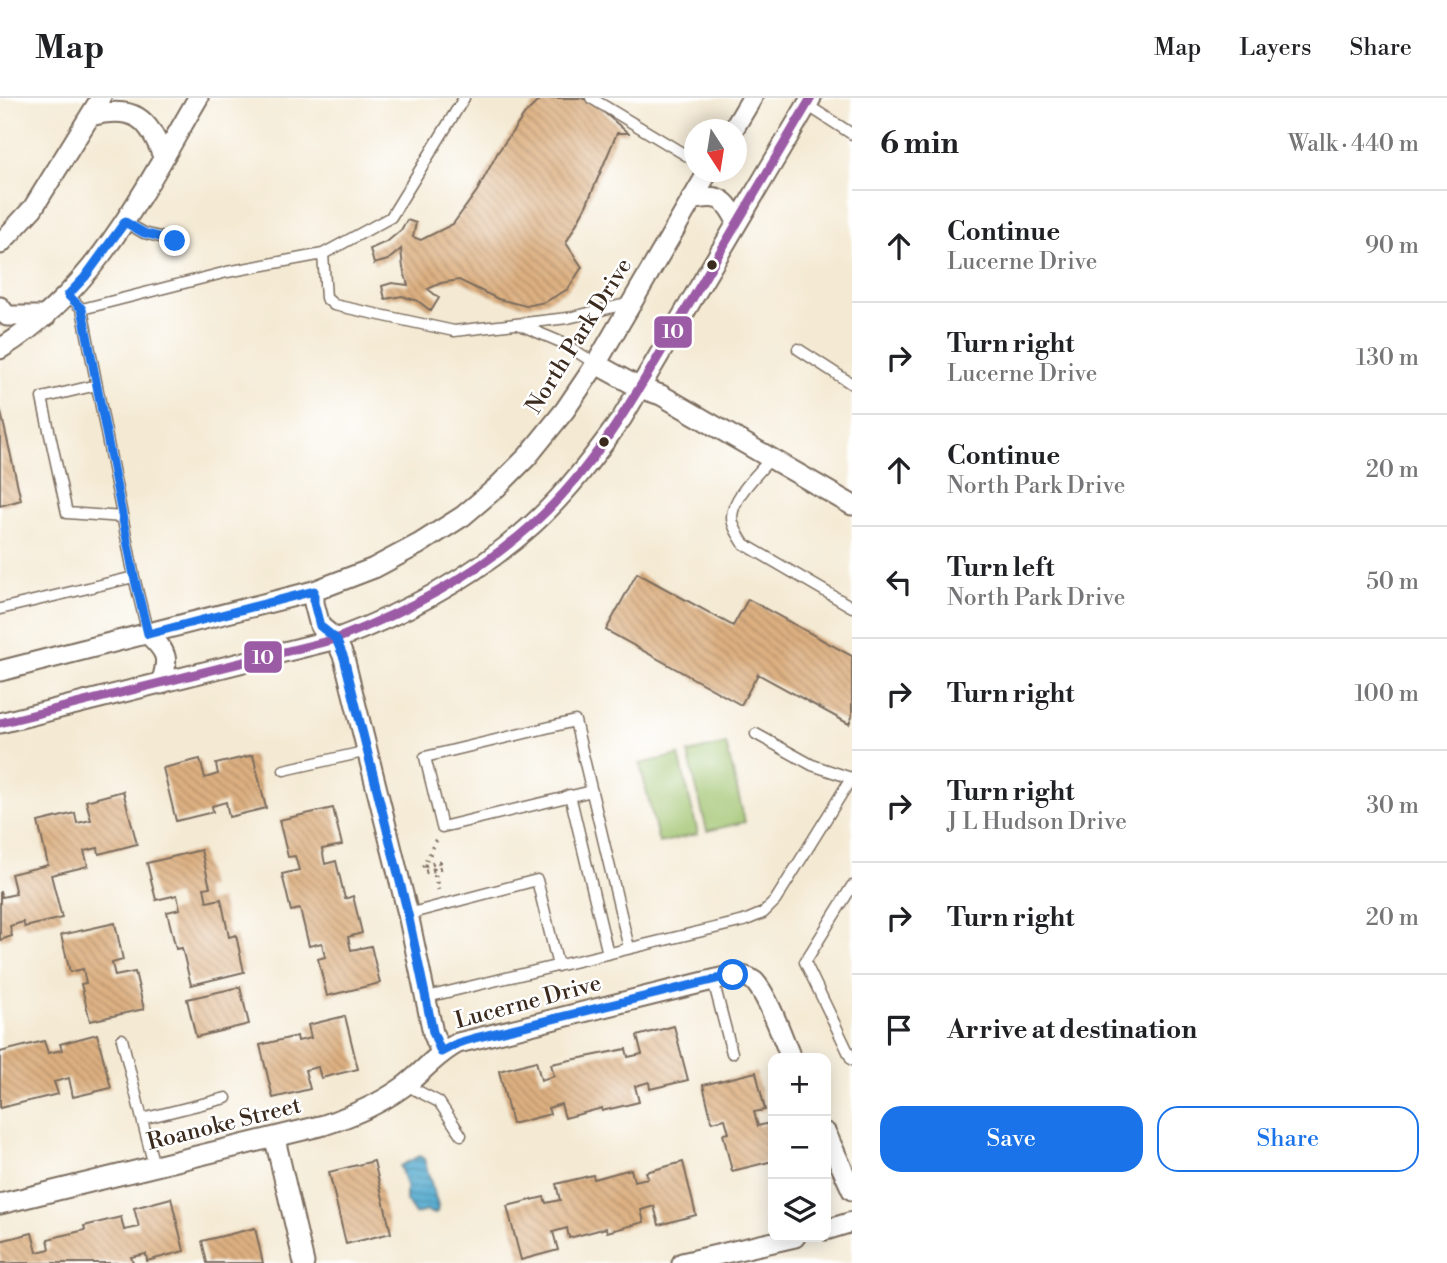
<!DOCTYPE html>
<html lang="en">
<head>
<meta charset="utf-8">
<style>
	:root { --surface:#fff; --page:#f6f6f6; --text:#202124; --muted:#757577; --line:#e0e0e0; --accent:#1a73e8 }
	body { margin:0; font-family:"Libre Bodoni",serif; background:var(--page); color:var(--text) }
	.controls { position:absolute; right:21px; bottom:21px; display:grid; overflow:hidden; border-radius:14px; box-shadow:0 4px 18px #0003 }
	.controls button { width:63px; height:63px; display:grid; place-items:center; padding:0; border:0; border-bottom:2px solid var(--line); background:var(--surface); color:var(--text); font:35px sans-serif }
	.compass { position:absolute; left:684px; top:21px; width:63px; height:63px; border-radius:50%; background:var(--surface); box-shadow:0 4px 18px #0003; rotate:168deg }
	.stop { position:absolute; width:21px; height:21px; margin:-16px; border:5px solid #1a73e8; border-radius:50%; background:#fff }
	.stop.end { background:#1a73e8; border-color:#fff; box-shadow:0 2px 7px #0008 }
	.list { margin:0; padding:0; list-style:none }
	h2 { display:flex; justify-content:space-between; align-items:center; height:91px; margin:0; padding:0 28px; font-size:30px }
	h2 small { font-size:23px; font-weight:400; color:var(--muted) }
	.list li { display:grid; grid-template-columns:46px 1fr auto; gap:21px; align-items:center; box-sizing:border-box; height:112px; padding:0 28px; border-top:2px solid var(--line) }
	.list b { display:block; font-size:26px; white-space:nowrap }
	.list p { margin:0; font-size:23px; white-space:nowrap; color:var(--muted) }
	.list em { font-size:23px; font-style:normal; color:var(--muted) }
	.actions { display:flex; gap:14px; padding:21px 28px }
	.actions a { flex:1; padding:16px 0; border:2px solid var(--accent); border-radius:21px; text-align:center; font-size:24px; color:var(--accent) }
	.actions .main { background:var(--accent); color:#fff }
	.icon { flex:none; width:38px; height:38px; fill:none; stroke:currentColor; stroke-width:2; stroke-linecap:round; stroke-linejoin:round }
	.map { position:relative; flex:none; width:852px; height:1165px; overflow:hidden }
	header { display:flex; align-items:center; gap:42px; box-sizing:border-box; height:98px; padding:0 35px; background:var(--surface); border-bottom:2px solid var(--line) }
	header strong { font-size:33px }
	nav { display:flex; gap:38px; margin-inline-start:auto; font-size:24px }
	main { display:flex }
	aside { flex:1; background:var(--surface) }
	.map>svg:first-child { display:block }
	.pitch { fill:#9ec26c; stroke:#6c7645; stroke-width:2 }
	.water { fill:url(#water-rules); stroke:#466a76; stroke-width:2 }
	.building { fill:url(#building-back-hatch) }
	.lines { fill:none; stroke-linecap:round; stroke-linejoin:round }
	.service-casing { stroke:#7c6d5e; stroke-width:13 }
	.minor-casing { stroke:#7c6d5e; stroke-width:23 }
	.path { stroke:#7c6d5e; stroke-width:4.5; stroke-dasharray:2 5; stroke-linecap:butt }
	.service { stroke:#fff; stroke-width:10 }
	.minor { stroke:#fff; stroke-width:19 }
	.bus-1-casing { stroke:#fff; stroke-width:14 }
	.bus-1 { stroke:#9b5ba5; stroke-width:9 }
	.route { stroke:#1a73e8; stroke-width:9 }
	.bus-dot { fill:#3b2a1e; stroke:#fff; stroke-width:2.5 }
	.labels { text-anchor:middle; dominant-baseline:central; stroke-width:5; stroke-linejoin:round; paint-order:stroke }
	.street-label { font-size:23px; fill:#3b2a1e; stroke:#fff }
	.line-badge { stroke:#fff; stroke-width:2.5 }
	.badge-label { font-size:19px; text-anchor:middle; font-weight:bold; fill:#fff }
</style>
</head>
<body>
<header>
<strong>Map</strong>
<nav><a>Map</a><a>Layers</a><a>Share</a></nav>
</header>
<main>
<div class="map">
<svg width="852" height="1165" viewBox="0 0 852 1165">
	<defs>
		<pattern id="water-rules" width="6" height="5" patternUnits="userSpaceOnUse" patternTransform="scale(1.75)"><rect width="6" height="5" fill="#51a9ce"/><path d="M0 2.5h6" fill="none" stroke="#448aa7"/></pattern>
		<pattern id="building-back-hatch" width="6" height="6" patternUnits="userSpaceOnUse" patternTransform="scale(1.75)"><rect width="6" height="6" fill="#ddb081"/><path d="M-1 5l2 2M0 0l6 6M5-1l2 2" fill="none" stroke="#b48f69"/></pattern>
	</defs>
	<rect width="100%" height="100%" fill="#fff"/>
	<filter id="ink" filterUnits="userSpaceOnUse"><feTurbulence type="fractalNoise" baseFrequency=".0143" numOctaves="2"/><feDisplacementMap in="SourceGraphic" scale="14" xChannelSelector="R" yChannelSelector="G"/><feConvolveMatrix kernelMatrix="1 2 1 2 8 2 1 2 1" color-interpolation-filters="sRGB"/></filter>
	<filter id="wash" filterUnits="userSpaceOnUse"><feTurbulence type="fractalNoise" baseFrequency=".00686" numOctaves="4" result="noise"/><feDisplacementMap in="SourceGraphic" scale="28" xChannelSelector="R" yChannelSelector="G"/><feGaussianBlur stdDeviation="1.57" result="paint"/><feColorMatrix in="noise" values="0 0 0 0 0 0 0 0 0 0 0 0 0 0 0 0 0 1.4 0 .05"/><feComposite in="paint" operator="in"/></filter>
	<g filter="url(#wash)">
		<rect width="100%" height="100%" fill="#f4ead4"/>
		<path class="pitch" d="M 726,646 L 745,724 L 707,733 L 688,655 Z
			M 679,657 L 698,736 L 659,745 L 640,666 Z"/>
		<path class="water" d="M 420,1058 L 424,1061 L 438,1108 L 437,1114 L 434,1116 L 427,1113 L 415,1116 L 406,1103 L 406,1088 L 400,1068 Z"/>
		<g id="blocks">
			<path class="building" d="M 541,0 L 581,0 L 592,4 L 628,35 L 617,35 L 586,108 L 566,145 L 582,169 L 568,191 L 545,204 L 526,208 L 498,201 L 459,182 L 441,185 L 428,191 L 439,200 L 431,213 L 418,203 L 402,198 L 385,201 L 382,188 L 392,185 L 408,187 L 403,170 L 401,151 L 388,162 L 374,166 L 370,151 L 388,143 L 401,132 L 407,122 L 416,125 L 413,139 L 421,142 L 453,126 L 477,93 L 498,54 L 525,16 Z
				M 0,310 L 21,402 L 0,408 Z
				M 637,475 L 733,528 L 748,501 L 852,558 L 852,619 L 849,626 L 758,576 L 741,607 L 606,532 Z
				M 253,657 L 266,710 L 229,719 L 226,704 L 212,708 L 213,714 L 176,723 L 163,670 L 200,661 L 205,680 L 218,676 L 216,666 Z
				M 123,693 L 137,746 L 99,756 L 98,750 L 84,753 L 88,768 L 51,777 L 62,820 L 25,829 L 23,824 L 10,828 L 12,838 L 0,842 L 0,793 L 2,799 L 16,796 L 11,776 L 48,767 L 38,724 L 75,715 L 77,725 L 91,722 L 86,703 Z
				M 333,710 L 342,747 L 322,751 L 325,766 L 336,763 L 345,801 L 353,798 L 362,835 L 348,839 L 351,852 L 371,848 L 380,885 L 327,898 L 318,861 L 325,859 L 322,845 L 309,848 L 300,811 L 291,813 L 282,776 L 299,772 L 295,758 L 288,759 L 279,722 Z
				M 201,752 L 210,789 L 204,790 L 207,804 L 221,801 L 229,839 L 236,837 L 244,874 L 191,887 L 182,850 L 176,851 L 167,814 L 180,811 L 177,797 L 156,802 L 147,765 Z
				M 115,825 L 123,862 L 112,865 L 115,878 L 135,874 L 144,911 L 90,923 L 81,886 L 86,885 L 83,871 L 70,874 L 61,837 Z
				M 240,889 L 249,926 L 196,939 L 187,901 Z
				M 345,918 L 358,971 L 321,980 L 318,969 L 305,972 L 310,991 L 273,1000 L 260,947 L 297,938 L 298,943 L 311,940 L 308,927 Z
				M 674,928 L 688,982 L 650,991 L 649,984 L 635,988 L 639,1004 L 602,1013 L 602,1010 L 565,1020 L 561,1006 L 548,1010 L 550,1016 L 512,1026 L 499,973 L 536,963 L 541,982 L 554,978 L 551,966 L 626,951 L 628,959 L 642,956 L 637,938 Z
				M 97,936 L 111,990 L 73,999 L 69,980 L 54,984 L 58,996 L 0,1010 L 0,954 L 44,943 L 48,955 L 62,952 L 60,946 Z
				M 756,974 L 765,1012 L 754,1014 L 758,1028 L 773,1024 L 773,1063 L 732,1073 L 723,1036 L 729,1035 L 725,1021 L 712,1024 L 703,987 Z
				M 374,1063 L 391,1135 L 346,1146 L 329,1074 Z
				M 683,1064 L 696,1117 L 659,1127 L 654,1108 L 641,1112 L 644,1124 L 607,1134 L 606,1130 L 569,1140 L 567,1130 L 553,1134 L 558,1152 L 521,1162 L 507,1108 L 544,1099 L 546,1105 L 560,1102 L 556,1086 L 593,1077 L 594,1081 L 631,1071 L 634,1083 L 648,1080 L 646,1074 Z
				M 171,1100 L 184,1153 L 147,1163 L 146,1156 L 131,1159 L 133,1165 L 0,1165 L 0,1143 L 32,1135 L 37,1154 L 50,1151 L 48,1141 L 85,1132 L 84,1128 L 121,1119 L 124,1132 L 139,1129 L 134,1110 Z
				M 255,1130 L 263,1165 L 207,1165 L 202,1143 Z"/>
		</g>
	</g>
	<g filter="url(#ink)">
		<use href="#blocks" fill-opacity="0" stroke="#7c6d5e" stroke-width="2"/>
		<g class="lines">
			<g class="service-casing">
				<path id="service" d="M 591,0 L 694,62
					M 807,7 L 852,36
					M 125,124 L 144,135 L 175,143
					M 323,156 L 326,200 L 334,207 L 454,233 L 568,220 L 630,205
					M 68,197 L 82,211 L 227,174 L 323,156 L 391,119 L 464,0
					M 82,211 L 134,479 L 148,536
					M 518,226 L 563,245 L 596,266
					M 798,251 L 852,286
					M 97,287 L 42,300 L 67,415 L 123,419
					M 770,361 C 758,376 733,398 732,419 C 732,428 739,438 744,446 L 852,509
					M 0,511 L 134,479
					M 756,636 L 812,667 L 851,680
					M 284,672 L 368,653
					M 592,693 L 442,729 L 425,659 L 575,623 L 629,850
					M 567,698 L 570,697 L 608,856
					M 852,788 L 805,864 L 852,962
					M 408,816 L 537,782 L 558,868
					M 713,882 L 732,955
					M 427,899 L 744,823 L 763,815 L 775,803 L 852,679
					M 122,941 L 142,1021
					M 406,987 L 439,1004 L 461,1037
					M 154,1068 L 142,1021 L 226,1000"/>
			</g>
			<g class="minor-casing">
				<path id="minor" d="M 90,18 C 133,7 149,19 163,59
					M 733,32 L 752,0
					M 691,102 C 718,96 725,99 737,124
					M 0,146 L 33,110 L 101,0
					M 0,209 L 7,218 L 46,218
					M 0,251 C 96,192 143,94 198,0
					M 596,266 L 640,290 L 661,297 L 852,407
					M 314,493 L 314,505 L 320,528 L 336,541 L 344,560 L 408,816 L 433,935 L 441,954
					M 148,536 C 168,555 169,560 161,586
					M 0,573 L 314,493 L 374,470 L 419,446 L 463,418 L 496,390 L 527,359 L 565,312 L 596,266 L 708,74
					M 0,625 L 336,541 C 408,514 476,478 533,426 C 567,395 595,357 622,320 L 811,0
					M 826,1035 L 852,1092
					M 275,1041 L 304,1165
					M 0,1106 L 324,1027 C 353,1017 378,1007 403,989 C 422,975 436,956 458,945 L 733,877 C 741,878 748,878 754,883 C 768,897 783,941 791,960
					M 826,1132 L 852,1124
					M 682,1165 L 795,1139"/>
			</g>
			<path class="path" d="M 436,742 L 424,768 L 425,774 L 434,772 L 438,792
				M 425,768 L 439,764 L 441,770 L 432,772"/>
			<use href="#service" class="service"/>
			<use href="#minor" class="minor"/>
			<g class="bus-1-casing">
				<path id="bus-1" d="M 0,625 L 336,541 C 407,513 475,478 533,426 C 596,369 638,293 681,220 C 724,147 768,73 811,0"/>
			</g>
			<use href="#bus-1" class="bus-1"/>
		</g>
	</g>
	<g class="lines" filter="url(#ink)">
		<path class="route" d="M 175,143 L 144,135 L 125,124 L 85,179 L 68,197 L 82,211 L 134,478 L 148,536 L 314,493 L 314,505 L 320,528 L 336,541 L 344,560 L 408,816 L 433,934 L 441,954 L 458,945 L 475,940 L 733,877"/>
	</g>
	<g class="bus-dot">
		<circle cx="712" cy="167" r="6"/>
		<circle cx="604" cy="344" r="6"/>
	</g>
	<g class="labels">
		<g class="street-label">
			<text transform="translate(579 238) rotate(-58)">North Park Drive</text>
			<text transform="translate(528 904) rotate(-15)">Lucerne Drive</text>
			<text transform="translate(224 1026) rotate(-14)">Roanoke Street</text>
		</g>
	</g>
	<g class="line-badge">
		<rect x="653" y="217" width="40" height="34" rx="7" fill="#9b5ba5"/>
		<rect x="243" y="542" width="40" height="34" rx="7" fill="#9b5ba5"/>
	</g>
	<g class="badge-label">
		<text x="673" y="240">10</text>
		<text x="263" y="566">10</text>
	</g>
</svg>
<div class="controls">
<button>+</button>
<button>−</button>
<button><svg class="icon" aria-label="layers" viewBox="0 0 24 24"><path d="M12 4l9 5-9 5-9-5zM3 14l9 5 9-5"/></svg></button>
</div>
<svg class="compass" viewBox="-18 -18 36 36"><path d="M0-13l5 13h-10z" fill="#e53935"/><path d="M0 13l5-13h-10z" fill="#757577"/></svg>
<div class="stop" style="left:733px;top:877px"></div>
<div class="stop end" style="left:175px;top:143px"></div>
</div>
<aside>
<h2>6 min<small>Walk · 440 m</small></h2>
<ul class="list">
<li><svg class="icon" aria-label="ahead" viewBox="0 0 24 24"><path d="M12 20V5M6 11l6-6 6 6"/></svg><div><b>Continue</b><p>Lucerne Drive</p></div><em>90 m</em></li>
<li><svg class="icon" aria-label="right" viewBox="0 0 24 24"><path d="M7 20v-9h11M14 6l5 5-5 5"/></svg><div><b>Turn right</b><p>Lucerne Drive</p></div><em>130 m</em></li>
<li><svg class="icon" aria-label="ahead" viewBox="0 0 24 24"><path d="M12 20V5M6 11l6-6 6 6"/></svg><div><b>Continue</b><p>North Park Drive</p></div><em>20 m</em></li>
<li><svg class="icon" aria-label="left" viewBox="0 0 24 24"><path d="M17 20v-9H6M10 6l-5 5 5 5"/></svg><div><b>Turn left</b><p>North Park Drive</p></div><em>50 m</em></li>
<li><svg class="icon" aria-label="right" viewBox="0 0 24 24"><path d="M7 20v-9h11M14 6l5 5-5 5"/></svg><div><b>Turn right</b></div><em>100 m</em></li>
<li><svg class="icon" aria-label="right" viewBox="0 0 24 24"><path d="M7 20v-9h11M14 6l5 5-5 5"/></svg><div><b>Turn right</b><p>J L Hudson Drive</p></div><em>30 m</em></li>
<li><svg class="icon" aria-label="right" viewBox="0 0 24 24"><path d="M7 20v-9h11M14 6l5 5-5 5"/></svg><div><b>Turn right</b></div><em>20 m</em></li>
<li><svg class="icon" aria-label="arrive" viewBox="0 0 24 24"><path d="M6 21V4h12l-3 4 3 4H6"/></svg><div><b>Arrive at destination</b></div></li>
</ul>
<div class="actions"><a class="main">Save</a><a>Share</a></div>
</aside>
</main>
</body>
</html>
